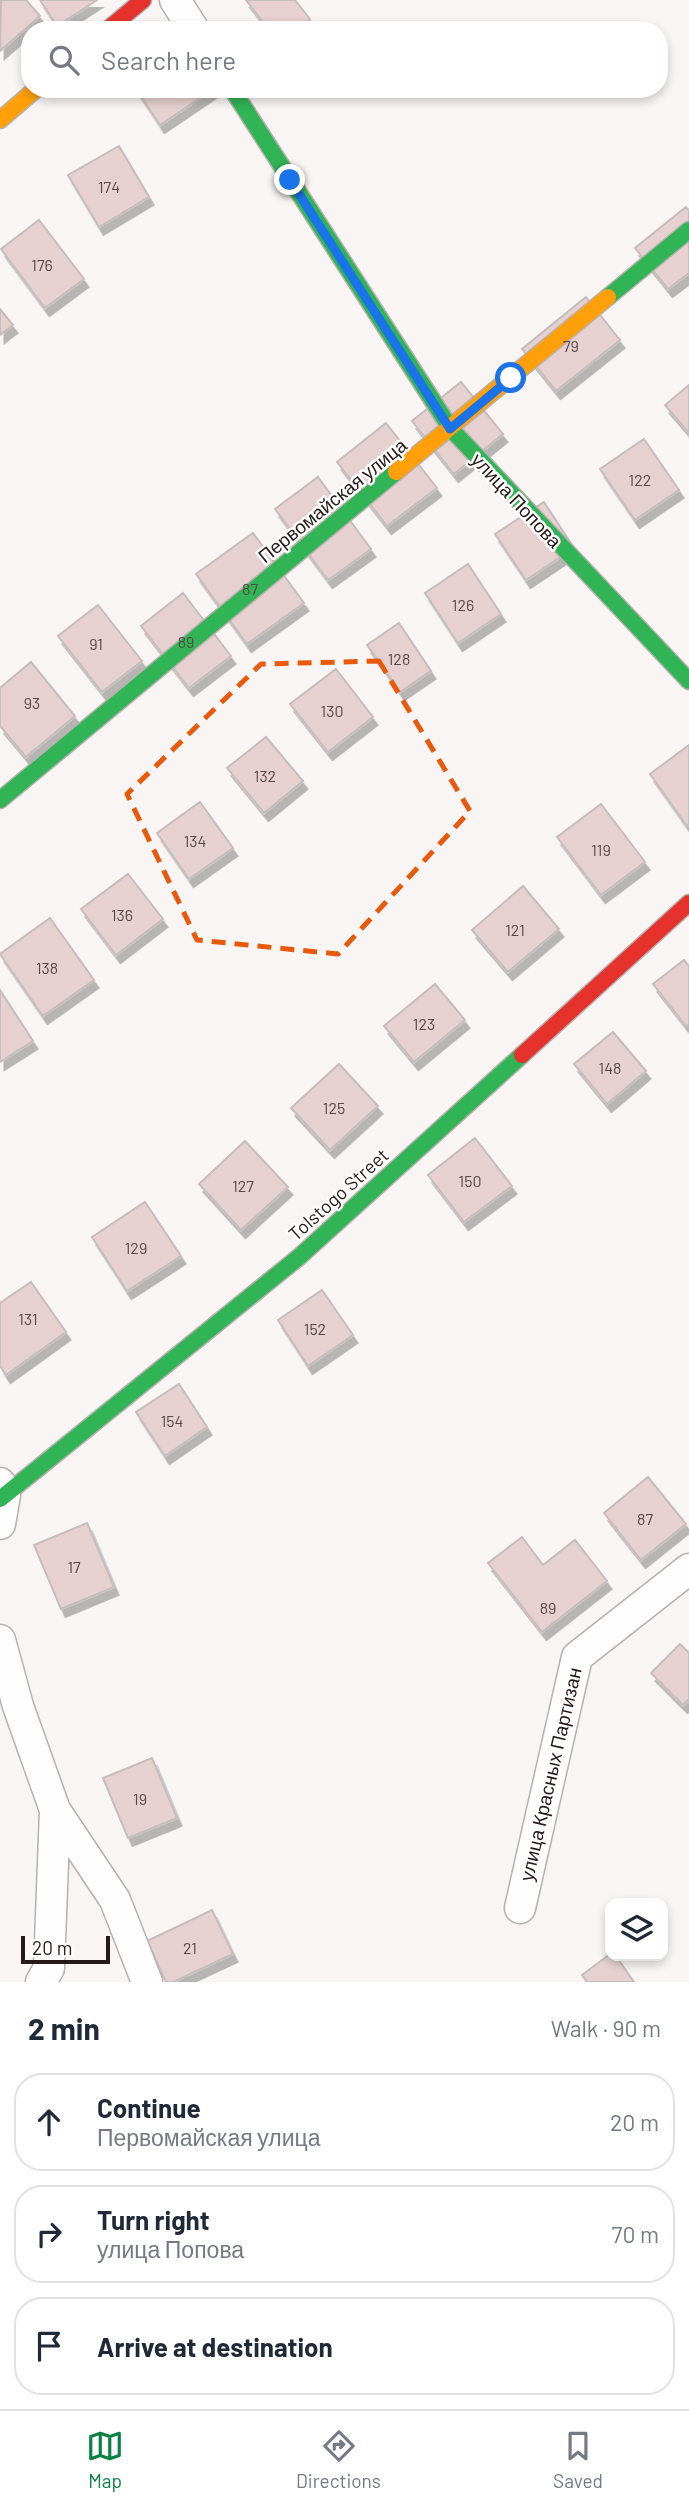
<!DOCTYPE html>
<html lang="en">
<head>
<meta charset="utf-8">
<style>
	:root { --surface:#fff; --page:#f6f6f7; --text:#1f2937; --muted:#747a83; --line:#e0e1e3; --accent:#0b8043 }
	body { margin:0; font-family:Barlow,sans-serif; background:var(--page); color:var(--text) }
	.controls { position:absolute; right:21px; bottom:21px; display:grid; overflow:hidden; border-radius:14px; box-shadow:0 4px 10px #0003 }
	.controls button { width:63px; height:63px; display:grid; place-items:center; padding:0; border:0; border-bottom:2px solid var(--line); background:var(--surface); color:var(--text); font:35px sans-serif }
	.scale { position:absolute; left:21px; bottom:18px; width:89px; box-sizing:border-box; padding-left:7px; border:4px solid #261a18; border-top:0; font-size:19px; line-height:24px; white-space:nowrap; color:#261a18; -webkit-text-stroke:5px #fff; paint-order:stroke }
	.stop { position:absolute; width:21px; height:21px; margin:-16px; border:5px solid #1a73e8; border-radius:50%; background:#fff }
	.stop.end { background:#1a73e8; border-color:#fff; box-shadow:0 2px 7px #0008 }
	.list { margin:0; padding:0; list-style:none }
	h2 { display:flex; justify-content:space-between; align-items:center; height:91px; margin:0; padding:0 28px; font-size:30px }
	h2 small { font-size:23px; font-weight:400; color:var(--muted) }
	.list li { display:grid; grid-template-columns:46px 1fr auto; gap:21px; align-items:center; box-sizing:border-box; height:98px; margin:0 14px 14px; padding:0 14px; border:2px solid var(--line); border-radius:28px }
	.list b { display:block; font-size:26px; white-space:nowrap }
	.list p { margin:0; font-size:23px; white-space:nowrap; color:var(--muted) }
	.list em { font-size:23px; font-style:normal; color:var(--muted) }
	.icon { flex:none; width:38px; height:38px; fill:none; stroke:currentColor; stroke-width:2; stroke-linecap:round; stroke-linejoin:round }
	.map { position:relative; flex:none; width:689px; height:1982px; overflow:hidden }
	.search { position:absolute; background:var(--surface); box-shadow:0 4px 10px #0003; left:21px; right:21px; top:21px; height:77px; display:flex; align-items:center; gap:18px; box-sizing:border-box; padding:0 24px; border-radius:28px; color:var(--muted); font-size:26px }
	.sheet { height:427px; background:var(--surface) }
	nav { display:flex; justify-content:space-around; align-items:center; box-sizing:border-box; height:98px; border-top:2px solid var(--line); background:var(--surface); font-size:19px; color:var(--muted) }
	nav a { display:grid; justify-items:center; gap:4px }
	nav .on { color:var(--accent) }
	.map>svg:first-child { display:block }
	.building { fill:#e6d1d0; stroke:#c5bdbc; stroke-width:2; filter:url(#shadow) }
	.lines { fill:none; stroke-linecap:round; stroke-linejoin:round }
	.street-casing { stroke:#b8b0af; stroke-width:33 }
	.fast-casing { stroke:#b8b0af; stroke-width:19 }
	.slow-casing { stroke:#b8b0af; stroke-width:19 }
	.jam-casing { stroke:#b8b0af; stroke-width:19 }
	.street { stroke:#fefefe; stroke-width:30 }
	.fast { stroke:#30b455; stroke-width:16 }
	.slow { stroke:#ff9f0a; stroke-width:16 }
	.jam { stroke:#e5322d; stroke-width:16 }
	.route { stroke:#1a73e8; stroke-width:9 }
	.marked { fill:none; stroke:#e8590c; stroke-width:5; stroke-dasharray:14 9; stroke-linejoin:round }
	.labels { text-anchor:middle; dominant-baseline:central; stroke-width:5; stroke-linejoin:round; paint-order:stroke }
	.number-label { font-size:16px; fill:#564846 }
	.street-label { font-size:19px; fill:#261a18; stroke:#fff }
</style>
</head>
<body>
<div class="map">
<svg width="689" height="1982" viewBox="0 0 689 1982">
	<defs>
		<filter id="shadow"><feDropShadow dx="4.5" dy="8" stdDeviation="0" flood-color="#0004"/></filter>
	</defs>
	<rect width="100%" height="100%" fill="#f9f5f5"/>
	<path class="building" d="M 1,0 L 26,0 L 40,16 L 0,51 Z
		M 40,0 L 97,0 L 57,26 Z
		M 246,0 L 295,0 L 310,19 L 297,30 L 269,30 Z
		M 136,89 L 212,89 L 212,90 L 160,125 Z
		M 119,146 L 149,197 L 99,227 L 68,175 Z
		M 686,207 L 689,211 L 689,273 L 668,289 L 635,248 Z
		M 39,220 L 84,279 L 45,308 L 1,249 Z
		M 586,297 L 620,340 L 556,391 L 522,349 Z
		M 0,309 L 13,325 L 0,335 Z
		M 461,382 L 503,434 L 454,474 L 412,421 Z
		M 689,385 L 689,433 L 665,405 Z
		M 386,423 L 437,488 L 387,526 L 337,462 Z
		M 644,439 L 679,490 L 635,520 L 600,469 Z
		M 318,477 L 371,549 L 328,580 L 275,509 Z
		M 544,502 L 574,548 L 526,580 L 495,534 Z
		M 253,533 L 304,603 L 247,644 L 196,574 Z
		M 468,564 L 501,614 L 458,643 L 425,593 Z
		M 183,593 L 231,656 L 189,688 L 141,626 Z
		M 98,605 L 142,661 L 102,692 L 58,636 Z
		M 399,623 L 431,671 L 400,692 L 367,645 Z
		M 31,662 L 75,716 L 26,757 L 0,726 L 0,688 Z
		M 336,669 L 373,717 L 328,752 L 290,704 Z
		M 266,737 L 303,781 L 264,813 L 227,768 Z
		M 689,745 L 689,825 L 687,826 L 650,774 Z
		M 200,802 L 233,848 L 189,879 L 157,833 Z
		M 601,804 L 645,862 L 601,895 L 557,837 Z
		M 128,874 L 163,919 L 116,955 L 81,909 Z
		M 523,886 L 559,929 L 508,972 L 472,930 Z
		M 50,918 L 94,980 L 43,1016 L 0,954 Z
		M 684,960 L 689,966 L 689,1024 L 686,1026 L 653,984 Z
		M 435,984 L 465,1020 L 414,1062 L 384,1026 Z
		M 0,990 L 33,1041 L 0,1062 Z
		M 613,1032 L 646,1071 L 607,1104 L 574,1064 Z
		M 339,1064 L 378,1106 L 330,1150 L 291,1108 Z
		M 475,1138 L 512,1186 L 464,1222 L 428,1175 Z
		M 245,1141 L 288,1187 L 241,1230 L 199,1184 Z
		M 145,1202 L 181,1256 L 127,1291 L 92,1237 Z
		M 31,1282 L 66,1332 L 6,1375 L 0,1366 L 0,1303 Z
		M 322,1290 L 353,1335 L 308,1366 L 278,1320 Z
		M 179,1384 L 207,1427 L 165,1456 L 136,1412 Z
		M 648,1477 L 686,1524 L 641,1560 L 604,1513 Z
		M 87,1523 L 114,1587 L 61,1609 L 34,1545 Z
		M 522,1537 L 543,1565 L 575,1540 L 607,1581 L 542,1632 L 488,1563 Z
		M 680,1644 L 689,1653 L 689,1699 L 683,1705 L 651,1673 Z
		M 152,1758 L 177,1818 L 128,1838 L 103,1778 Z
		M 212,1910 L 233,1954 L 173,1982 L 166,1982 L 147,1941 Z
		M 610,1954 L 616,1956 L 634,1982 L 587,1982 L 582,1975 Z"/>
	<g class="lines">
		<g class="street-casing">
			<path id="street" d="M 175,0 L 194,30
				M 0,1483 L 5,1495 L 0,1524
				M 0,1640 L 18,1706 L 55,1810 L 49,1968 L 41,1982
				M 55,1810 L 115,1900 L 147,1982
				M 520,1908 L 577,1657 L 689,1569"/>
		</g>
		<g class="fast-casing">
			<path id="fast" d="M 232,89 L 451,429 L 689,681
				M 608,297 L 689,230
				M 0,800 L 396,472
				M 0,1499 L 299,1257 L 522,1055"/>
		</g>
		<g class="slow-casing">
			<path id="slow" d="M 0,120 L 36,89
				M 396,472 L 608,297"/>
		</g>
		<g class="jam-casing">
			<path id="jam" d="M 107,30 L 143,0
				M 522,1055 L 689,903"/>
		</g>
		<use href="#street" class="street"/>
		<use href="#fast" class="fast"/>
		<use href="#slow" class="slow"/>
		<use href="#jam" class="jam"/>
	</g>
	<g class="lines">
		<path class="route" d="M 290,180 L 450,429 L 511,378"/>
	</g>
	<path class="marked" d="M 379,661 L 470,811 L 338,954 L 197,940 L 127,794 L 261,664 Z"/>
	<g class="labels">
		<g class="number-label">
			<text x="109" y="186">174</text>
			<text x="42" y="264">176</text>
			<text x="571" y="345">79</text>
			<text x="640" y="479">122</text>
			<text x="250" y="588">87</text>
			<text x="463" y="604">126</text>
			<text x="186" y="641">89</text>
			<text x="96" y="643">91</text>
			<text x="399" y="658">128</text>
			<text x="32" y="702">93</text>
			<text x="332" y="710">130</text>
			<text x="265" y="775">132</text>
			<text x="195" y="840">134</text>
			<text x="601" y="849">119</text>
			<text x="122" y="914">136</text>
			<text x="515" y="929">121</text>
			<text x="47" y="967">138</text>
			<text x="424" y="1023">123</text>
			<text x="610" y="1067">148</text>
			<text x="334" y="1107">125</text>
			<text x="470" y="1180">150</text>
			<text x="243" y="1185">127</text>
			<text x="136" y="1247">129</text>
			<text x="28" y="1318">131</text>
			<text x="315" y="1328">152</text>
			<text x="172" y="1420">154</text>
			<text x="645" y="1518">87</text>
			<text x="74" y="1566">17</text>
			<text x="548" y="1607">89</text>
			<text x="140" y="1798">19</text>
			<text x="190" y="1947">21</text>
		</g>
		<g class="street-label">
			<text transform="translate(332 500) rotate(-39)">Первомайская улица</text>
			<text transform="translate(517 500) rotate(47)">улица Попова</text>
			<text transform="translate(338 1194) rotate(-42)">Tolstogo Street</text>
			<text transform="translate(550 1774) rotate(-77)">улица Красных Партизан</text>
		</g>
	</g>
</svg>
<div class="controls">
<button><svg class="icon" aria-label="layers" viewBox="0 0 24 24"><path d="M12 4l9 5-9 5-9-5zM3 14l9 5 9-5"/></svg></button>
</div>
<div class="scale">20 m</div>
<div class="stop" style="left:511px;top:378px"></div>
<div class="stop end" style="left:290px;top:180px"></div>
<div class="search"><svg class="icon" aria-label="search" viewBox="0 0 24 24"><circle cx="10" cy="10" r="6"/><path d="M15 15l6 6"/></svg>Search here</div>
</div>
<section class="sheet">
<h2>2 min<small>Walk · 90 m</small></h2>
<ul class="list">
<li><svg class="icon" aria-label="ahead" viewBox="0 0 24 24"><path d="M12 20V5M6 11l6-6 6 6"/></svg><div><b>Continue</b><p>Первомайская улица</p></div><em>20 m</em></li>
<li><svg class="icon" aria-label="right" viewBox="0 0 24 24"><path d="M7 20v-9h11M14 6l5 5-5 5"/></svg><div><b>Turn right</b><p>улица Попова</p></div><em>70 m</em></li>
<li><svg class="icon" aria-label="arrive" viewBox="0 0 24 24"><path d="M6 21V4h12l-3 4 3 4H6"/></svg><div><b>Arrive at destination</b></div></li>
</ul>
</section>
<nav>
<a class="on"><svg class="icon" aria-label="map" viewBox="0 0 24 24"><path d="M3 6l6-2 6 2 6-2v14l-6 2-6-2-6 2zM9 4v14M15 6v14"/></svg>Map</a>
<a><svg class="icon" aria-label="directions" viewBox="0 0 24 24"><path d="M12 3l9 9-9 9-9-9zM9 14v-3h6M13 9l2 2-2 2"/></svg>Directions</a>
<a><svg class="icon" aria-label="saved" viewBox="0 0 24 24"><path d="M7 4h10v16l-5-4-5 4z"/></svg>Saved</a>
</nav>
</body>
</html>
